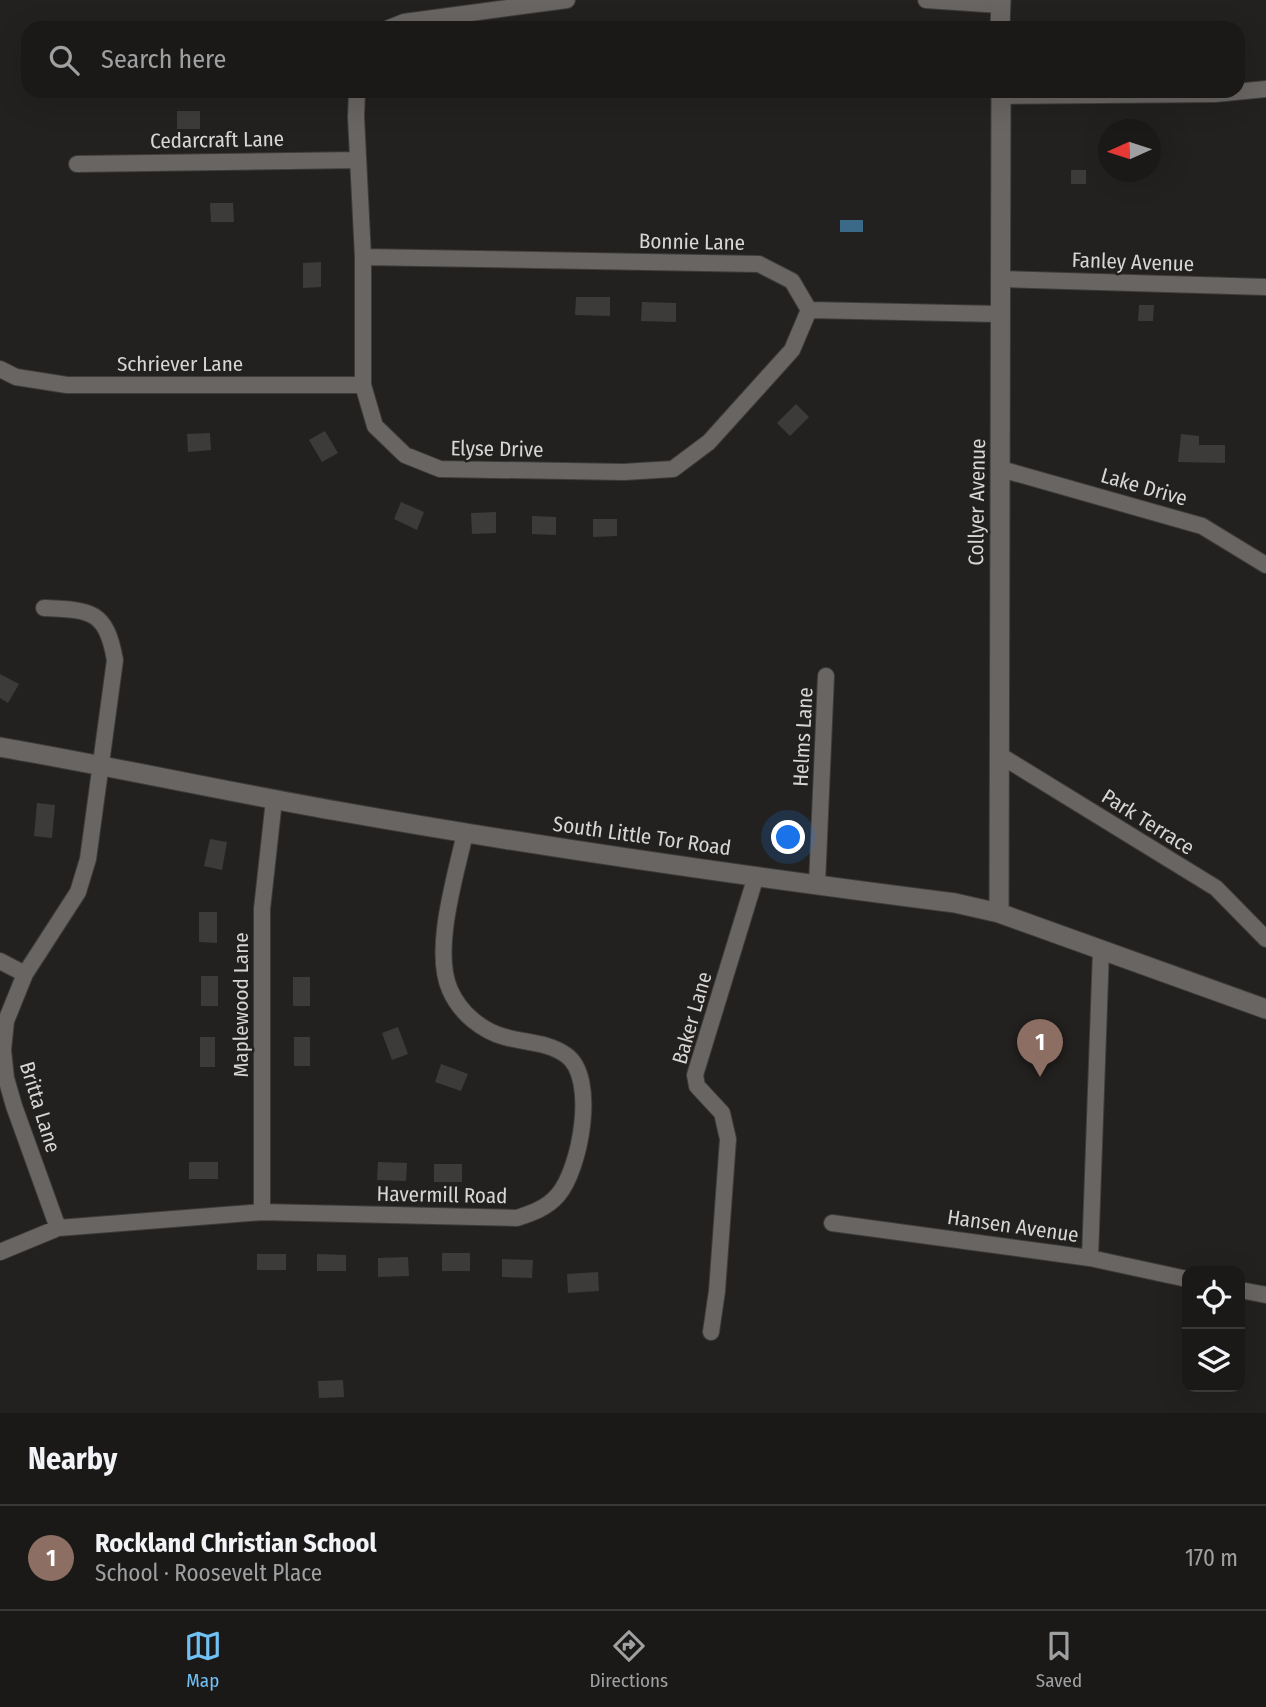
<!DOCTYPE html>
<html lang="en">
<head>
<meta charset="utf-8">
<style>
	:root { --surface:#1a1917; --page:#232220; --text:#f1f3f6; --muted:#9fa0a1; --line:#383836; --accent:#72c1f5 }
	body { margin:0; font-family:"Fira Sans Condensed",sans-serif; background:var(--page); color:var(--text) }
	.controls { position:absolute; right:21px; bottom:21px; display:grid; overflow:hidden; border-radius:14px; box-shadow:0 7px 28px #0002 }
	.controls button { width:63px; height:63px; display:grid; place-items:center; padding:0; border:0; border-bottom:2px solid var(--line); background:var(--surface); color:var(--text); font:35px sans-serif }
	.compass { position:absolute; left:1098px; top:119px; width:63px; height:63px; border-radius:50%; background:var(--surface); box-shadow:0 7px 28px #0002; rotate:267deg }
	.you { position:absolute; left:789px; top:838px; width:24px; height:24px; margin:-18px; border:5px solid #fff; border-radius:50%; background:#1a73e8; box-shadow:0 0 0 10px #1a73e833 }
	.badge { display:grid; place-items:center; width:46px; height:46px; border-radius:50%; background:var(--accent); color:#fff; font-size:23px; font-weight:700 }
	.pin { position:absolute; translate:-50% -58px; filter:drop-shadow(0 2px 4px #0008) }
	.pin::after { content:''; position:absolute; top:37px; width:24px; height:21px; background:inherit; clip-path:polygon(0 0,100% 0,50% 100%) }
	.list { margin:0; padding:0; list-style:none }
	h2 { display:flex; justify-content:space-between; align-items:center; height:91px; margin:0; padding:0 28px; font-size:30px }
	h2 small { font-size:23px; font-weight:400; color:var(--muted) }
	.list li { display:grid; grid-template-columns:46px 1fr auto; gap:21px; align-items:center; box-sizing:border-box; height:105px; padding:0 28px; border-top:2px solid var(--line) }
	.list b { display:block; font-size:26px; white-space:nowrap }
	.list p { margin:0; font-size:23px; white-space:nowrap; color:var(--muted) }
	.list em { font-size:23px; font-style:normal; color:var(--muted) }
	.icon { flex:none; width:38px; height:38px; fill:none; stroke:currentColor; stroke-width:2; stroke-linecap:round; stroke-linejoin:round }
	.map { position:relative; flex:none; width:1266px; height:1413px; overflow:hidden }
	.search { position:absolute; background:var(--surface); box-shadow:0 7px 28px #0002; left:21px; right:21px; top:21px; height:77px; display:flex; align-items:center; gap:18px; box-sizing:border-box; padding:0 24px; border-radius:21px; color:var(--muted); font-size:26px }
	.sheet { height:196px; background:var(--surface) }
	nav { display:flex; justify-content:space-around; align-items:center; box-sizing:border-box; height:98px; border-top:2px solid var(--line); background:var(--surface); font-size:19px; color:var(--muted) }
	nav a { display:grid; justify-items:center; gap:4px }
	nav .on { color:var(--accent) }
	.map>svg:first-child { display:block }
	.water { fill:#3b6a89 }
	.building { fill:#3d3b39 }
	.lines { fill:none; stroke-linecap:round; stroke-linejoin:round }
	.minor-casing { stroke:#3d3c3a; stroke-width:18 }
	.tertiary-casing { stroke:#3d3c3a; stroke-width:21 }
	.minor { stroke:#686563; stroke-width:16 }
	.tertiary { stroke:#686563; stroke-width:19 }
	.labels { text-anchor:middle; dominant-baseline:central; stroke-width:5; stroke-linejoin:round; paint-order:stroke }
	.street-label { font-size:21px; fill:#d7d6d5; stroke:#23211f }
</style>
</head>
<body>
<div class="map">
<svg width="1266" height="1413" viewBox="0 0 1266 1413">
	<rect width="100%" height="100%" fill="#23211f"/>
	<path class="water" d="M 840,220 L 863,220 L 863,232 L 840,232 Z"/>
	<path class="building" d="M 177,111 L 200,111 L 200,129 L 177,129 Z
		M 1071,170 L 1086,170 L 1086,184 L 1071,184 Z
		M 210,203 L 233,203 L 234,222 L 211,222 Z
		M 321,262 L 321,287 L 303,288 L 303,263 Z
		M 576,297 L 610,297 L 610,316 L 575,315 Z
		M 642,302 L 676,303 L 676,322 L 641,321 Z
		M 1139,305 L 1154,305 L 1153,321 L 1138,321 Z
		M 796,404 L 809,417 L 790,436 L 777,423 Z
		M 325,431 L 338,453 L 322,462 L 309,440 Z
		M 210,433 L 211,450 L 188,452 L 187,434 Z
		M 1181,434 L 1199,436 L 1199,445 L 1225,445 L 1225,463 L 1178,462 Z
		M 401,502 L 424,512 L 417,530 L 394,519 Z
		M 496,512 L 496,533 L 472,534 L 471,513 Z
		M 532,516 L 556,517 L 556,535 L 532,534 Z
		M 593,519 L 617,519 L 617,536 L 593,537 Z
		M 0,674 L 19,684 L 8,703 L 0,698 Z
		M 37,803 L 55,805 L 52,838 L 34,836 Z
		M 210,839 L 227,842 L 222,870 L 204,866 Z
		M 199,912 L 217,912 L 217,943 L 199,942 Z
		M 201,976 L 218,976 L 218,1006 L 201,1006 Z
		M 293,977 L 310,977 L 310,1006 L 293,1006 Z
		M 398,1027 L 408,1054 L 392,1060 L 382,1033 Z
		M 200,1037 L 215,1037 L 215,1067 L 200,1067 Z
		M 294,1037 L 310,1037 L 310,1066 L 294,1066 Z
		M 441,1064 L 468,1074 L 461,1091 L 435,1082 Z
		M 189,1162 L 218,1162 L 218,1179 L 189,1179 Z
		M 378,1162 L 407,1163 L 406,1181 L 377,1180 Z
		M 434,1164 L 462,1164 L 462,1182 L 434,1182 Z
		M 442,1253 L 470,1253 L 470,1271 L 442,1271 Z
		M 257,1254 L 286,1254 L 286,1270 L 257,1270 Z
		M 317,1254 L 346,1255 L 346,1271 L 317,1271 Z
		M 408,1257 L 409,1276 L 378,1277 L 378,1258 Z
		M 502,1259 L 533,1260 L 532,1278 L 502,1277 Z
		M 598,1272 L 599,1291 L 568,1293 L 567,1274 Z
		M 343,1380 L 344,1397 L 319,1398 L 318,1381 Z"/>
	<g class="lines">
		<g class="minor-casing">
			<path id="minor" d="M 926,0 L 1000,5
				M 389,28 L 404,22 L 567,0
				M 357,91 L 356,117 L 363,257 L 363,385 L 375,426 L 405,455 L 440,469 L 624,472 L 673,469 L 709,442 L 792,350 L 809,310
				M 1001,96 L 1215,94 L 1266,89
				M 77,164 L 358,160
				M 363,257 L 759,264 L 792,281 L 809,310
				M 999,279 L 1266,287
				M 809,310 L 999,314
				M 0,369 L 16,377 L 67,385 L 363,385
				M 1001,469 L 1202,526 L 1266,565
				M 44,608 C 91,610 106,610 115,660 L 88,859 L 78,892 L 25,974 L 6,1021 L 3,1050 L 6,1078 L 14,1106 L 58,1228
				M 998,754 L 1216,888 L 1266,939
				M 817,884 L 826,676
				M 0,961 L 25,974
				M 262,1212 L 262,909 L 274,800
				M 832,1223 L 1090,1258 L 1187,1279
				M 0,1252 L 58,1228 L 262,1212 L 517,1218 C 532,1213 547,1208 558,1195 C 580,1170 598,1077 566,1055 C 548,1042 526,1043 505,1037 C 482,1031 460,1013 450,990 C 432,950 456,875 465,833
				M 1090,1258 L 1101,950
				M 1240,1290 L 1266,1295
				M 711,1332 L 717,1291 L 728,1139 L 722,1113 L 697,1086 L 695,1075 L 756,876"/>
		</g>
		<g class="tertiary-casing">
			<path id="tertiary" d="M 1000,28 L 1001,0
				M 0,747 C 115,767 228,792 343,812 C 546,848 750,877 955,903 L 999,913 L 1266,1009
				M 999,913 L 1001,91"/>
		</g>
		<use href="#minor" class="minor"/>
		<use href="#tertiary" class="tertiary"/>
	</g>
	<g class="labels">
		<g class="street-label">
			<text transform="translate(217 140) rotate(-1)">Cedarcraft Lane</text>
			<text transform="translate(692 242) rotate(1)">Bonnie Lane</text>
			<text transform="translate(1133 262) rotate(2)">Fanley Avenue</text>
			<text x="180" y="364">Schriever Lane</text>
			<text transform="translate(497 449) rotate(1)">Elyse Drive</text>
			<text transform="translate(1144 487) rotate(16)">Lake Drive</text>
			<text transform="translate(977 502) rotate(-89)">Collyer Avenue</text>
			<text transform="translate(803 737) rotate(-87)">Helms Lane</text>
			<text transform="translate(1148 822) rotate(32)">Park Terrace</text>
			<text transform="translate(642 836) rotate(8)">South Little Tor Road</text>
			<text transform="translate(241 1005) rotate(-90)">Maplewood Lane</text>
			<text transform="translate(692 1018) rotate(-74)">Baker Lane</text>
			<text transform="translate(40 1107) rotate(73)">Britta Lane</text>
			<text transform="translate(442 1195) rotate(1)">Havermill Road</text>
			<text transform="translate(1013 1226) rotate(8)">Hansen Avenue</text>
		</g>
	</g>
</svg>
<div class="controls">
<button><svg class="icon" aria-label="locate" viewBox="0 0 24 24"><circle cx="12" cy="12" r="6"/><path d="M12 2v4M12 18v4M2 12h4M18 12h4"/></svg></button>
<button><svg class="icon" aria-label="layers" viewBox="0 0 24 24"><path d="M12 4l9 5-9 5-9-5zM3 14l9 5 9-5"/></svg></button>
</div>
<svg class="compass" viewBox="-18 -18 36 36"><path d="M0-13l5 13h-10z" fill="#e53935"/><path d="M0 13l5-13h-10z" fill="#9fa0a1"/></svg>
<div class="you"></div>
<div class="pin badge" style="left:1040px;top:1077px;background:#8d6e63">1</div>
<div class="search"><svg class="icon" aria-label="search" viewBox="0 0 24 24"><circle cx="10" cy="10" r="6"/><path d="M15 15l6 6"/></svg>Search here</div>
</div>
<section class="sheet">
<h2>Nearby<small></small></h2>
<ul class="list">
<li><span class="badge" style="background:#8d6e63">1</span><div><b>Rockland Christian School</b><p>School · Roosevelt Place</p></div><em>170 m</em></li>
</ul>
</section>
<nav>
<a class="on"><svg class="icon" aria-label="map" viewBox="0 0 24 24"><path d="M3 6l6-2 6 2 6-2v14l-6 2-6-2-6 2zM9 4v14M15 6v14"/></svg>Map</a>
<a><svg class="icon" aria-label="directions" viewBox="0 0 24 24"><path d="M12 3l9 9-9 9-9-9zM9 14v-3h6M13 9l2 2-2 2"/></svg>Directions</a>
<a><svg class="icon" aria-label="saved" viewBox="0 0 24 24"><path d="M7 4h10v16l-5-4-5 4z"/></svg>Saved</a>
</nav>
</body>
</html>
